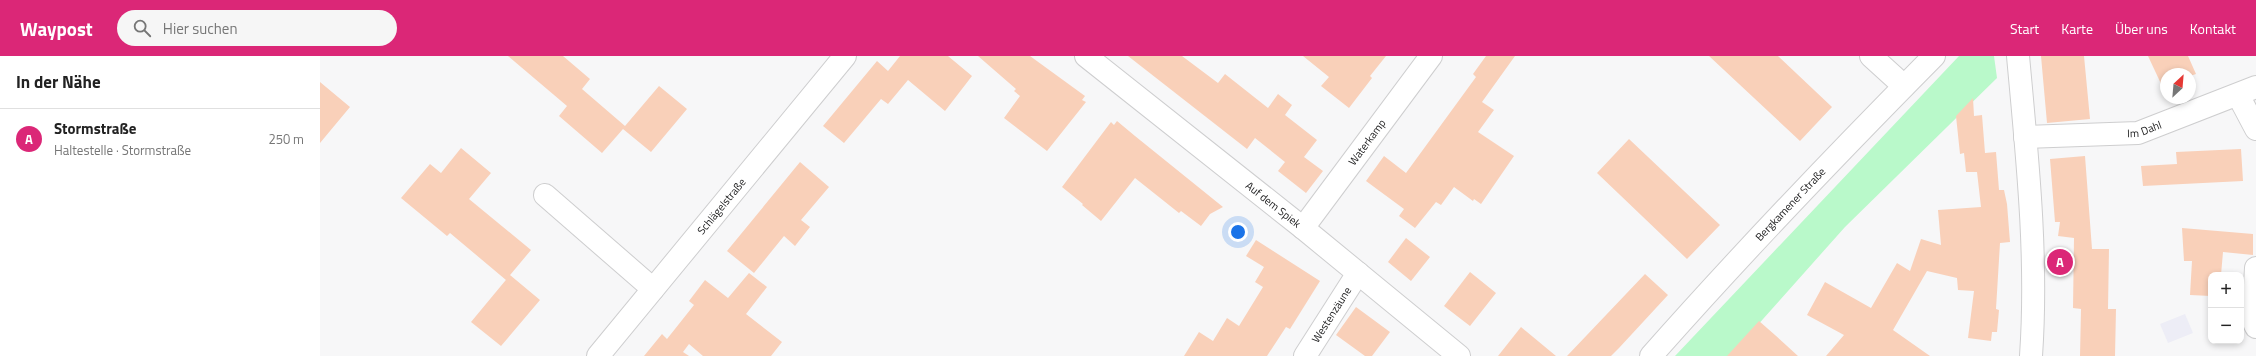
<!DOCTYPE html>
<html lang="de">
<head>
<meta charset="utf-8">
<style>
	:root { --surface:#fff; --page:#f6f6f6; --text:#222; --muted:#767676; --line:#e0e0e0; --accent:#db2777 }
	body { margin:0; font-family:"Titillium Web",sans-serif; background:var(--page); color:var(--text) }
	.controls { position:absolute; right:12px; bottom:12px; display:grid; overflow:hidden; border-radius:8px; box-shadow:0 2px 6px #0003 }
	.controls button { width:36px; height:36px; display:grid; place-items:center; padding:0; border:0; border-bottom:1px solid var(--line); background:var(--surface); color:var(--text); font:20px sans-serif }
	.compass { position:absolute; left:1840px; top:12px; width:36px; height:36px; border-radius:50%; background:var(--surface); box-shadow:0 2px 6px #0003; rotate:26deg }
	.you { position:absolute; left:918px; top:176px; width:14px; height:14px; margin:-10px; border:3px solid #fff; border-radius:50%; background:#1a73e8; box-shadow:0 0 0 6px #1a73e833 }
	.badge { display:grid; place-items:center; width:26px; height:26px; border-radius:50%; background:var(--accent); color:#fff; font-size:13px; font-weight:700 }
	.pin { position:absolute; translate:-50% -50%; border:2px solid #fff; box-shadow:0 1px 4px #0006 }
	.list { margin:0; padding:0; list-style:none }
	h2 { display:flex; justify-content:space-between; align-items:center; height:52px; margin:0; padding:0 16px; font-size:17px }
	h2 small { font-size:13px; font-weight:400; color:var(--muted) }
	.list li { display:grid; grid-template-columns:26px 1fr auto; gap:12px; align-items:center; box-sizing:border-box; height:60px; padding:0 16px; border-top:1px solid var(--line) }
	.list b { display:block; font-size:15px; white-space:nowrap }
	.list p { margin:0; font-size:13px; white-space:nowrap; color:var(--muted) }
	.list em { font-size:13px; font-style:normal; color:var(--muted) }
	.icon { flex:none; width:22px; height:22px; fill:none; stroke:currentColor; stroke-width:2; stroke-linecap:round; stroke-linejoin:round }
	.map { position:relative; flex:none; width:1936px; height:300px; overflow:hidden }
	header { display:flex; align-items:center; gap:24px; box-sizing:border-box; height:56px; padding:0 20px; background:var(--accent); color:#fff }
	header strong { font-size:19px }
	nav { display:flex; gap:22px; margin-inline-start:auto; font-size:14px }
	.search { width:280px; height:36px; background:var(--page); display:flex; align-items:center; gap:10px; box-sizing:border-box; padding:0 14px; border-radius:22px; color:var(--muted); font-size:15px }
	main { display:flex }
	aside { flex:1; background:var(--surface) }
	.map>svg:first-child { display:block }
	.built { fill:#ededf6 }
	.green { fill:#b9f9ca }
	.building { fill:#f9d0b9 }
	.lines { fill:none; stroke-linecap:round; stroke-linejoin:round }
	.minor-casing { stroke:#cececf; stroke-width:24 }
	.minor { stroke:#fff; stroke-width:22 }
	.labels { text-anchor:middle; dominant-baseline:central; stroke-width:3.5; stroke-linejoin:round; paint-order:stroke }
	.street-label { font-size:11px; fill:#202021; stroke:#fff }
</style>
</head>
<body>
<header>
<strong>Waypost</strong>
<div class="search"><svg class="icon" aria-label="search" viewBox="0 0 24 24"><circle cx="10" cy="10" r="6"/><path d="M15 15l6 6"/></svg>Hier suchen</div>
<nav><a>Start</a><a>Karte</a><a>Über uns</a><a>Kontakt</a></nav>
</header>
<main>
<aside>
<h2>In der Nähe<small></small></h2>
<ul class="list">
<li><span class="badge">A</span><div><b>Stormstraße</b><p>Haltestelle · Stormstraße</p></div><em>250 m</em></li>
</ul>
</aside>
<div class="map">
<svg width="1936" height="300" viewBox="0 0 1936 300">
	<rect width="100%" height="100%" fill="#f7f7f8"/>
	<path class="built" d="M 1865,258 L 1873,277 L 1848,287 L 1840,268 Z"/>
	<path class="green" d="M 1639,0 L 1674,0 L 1677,22 L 1525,171 L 1410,300 L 1355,300 Z"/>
	<path class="building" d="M 188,0 L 243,0 L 270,23 L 262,33 L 305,70 L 339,30 L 367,53 L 331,96 L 303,73 L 282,97 L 239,60 L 247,50 Z
		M 580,0 L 628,0 L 652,20 L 625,55 L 588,24 L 568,48 L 561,43 L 524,87 L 503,70 L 557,5 L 568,15 Z
		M 658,0 L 710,0 L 765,40 L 762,44 L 766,46 L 727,95 L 684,62 L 700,40 L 694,35 L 696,33 Z
		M 808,0 L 862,0 L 898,27 L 905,18 L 948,52 L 958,38 L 972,49 L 965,59 L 997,84 L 984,101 L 1003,115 L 986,137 L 958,115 L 965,106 L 935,82 L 927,93 Z
		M 983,0 L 1066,0 L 1050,20 L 1052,22 L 1029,52 L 1001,30 L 1009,21 Z
		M 1166,0 L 1195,0 L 1162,46 L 1174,54 L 1158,76 L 1194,100 L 1161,148 L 1154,143 L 1153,145 L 1134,131 L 1121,149 L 1116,146 L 1095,172 L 1079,160 L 1084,153 L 1046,125 L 1064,100 L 1086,117 L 1156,21 L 1153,18 Z
		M 1389,0 L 1458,0 L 1512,51 L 1480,85 Z
		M 1721,0 L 1764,0 L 1770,63 L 1727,67 Z
		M 1828,0 L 1868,0 L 1876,18 L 1870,20 L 1870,18 L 1846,18 L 1846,31 L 1843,32 Z
		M 0,26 L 30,51 L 0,87 Z
		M 1653,42 L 1654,60 L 1662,59 L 1665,97 L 1676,96 L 1679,134 L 1684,134 L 1687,148 L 1690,186 L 1680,187 L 1676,253 L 1679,254 L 1677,276 L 1672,276 L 1671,285 L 1648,282 L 1654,235 L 1638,234 L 1637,222 L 1607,215 L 1573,274 L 1610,300 L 1506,300 L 1524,279 L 1487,259 L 1505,226 L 1551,252 L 1577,207 L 1590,215 L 1601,183 L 1621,189 L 1618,154 L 1661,151 L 1657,116 L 1646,116 L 1644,97 L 1640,98 L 1636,60 Z
		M 797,65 L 815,80 L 903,151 L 890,158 L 881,170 L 861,155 L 859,157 L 815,122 L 781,165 L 762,149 L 763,148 L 742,131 L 791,66 L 794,69 Z
		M 1309,83 L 1400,169 L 1367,203 L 1277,117 Z
		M 141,92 L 171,117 L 149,143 L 211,194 L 186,224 L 130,177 L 127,180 L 81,142 L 110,108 L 121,117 Z
		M 1921,93 L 1923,125 L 1823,130 L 1821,110 L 1857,108 L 1856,96 Z
		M 1765,100 L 1772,193 L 1789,193 L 1788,253 L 1796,253 L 1795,300 L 1760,300 L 1761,253 L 1753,252 L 1754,182 L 1738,180 L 1740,166 L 1735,166 L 1730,103 Z
		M 480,106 L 509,131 L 481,164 L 490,171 L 475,190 L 464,180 L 434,217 L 407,195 Z
		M 1862,172 L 1933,178 L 1933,199 L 1903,196 L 1901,219 L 1891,219 L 1891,240 L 1870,239 L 1872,205 L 1864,205 Z
		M 1086,182 L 1110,201 L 1091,225 L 1068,206 Z
		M 936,184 L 1000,225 L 970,273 L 966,271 L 947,300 L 864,300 L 879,276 L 893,285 L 907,262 L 919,270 L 943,231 L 935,226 L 944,211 L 926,200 Z
		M 1150,216 L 1176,237 L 1150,270 L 1124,250 Z
		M 429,217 L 447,231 L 426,258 L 462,286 L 451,300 L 383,300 L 369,288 L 363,296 L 369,300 L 324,300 L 342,278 L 347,283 L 374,249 L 369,245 L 385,224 L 408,242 Z
		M 1325,218 L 1348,239 L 1299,292 L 1291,300 L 1247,300 Z
		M 190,219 L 220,244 L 181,290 L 151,266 Z
		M 1036,251 L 1070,276 L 1052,300 L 1045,300 L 1016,279 Z
		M 1439,265 L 1455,279 L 1478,300 L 1407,300 Z
		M 1201,271 L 1236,300 L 1178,300 Z"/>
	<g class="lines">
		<g class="minor-casing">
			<g id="minor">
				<path id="s1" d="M 766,0 L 983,172 L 1139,300"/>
				<path d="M 1551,0 L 1584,30"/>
				<path d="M 1698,0 C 1707,99 1718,200 1711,300"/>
				<path d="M 1918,39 L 1936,73"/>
				<path id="s2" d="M 1705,81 L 1818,77 L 1936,31"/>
				<path d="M 225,139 L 333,233"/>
				<path id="s3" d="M 983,172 L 1111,0"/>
				<path d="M 1936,212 L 1933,264 L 1936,271"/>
				<path id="s4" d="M 278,300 L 525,0"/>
				<path id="s5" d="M 985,300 L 1038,217"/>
				<path id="s6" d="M 1331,300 C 1422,197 1517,98 1614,0"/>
			</g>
		</g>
		<use href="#minor" class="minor"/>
	</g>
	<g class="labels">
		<g class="street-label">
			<text stroke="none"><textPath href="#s2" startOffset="120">Im Dahl</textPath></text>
			<text stroke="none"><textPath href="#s3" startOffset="107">Waterkamp</textPath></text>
			<text stroke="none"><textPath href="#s6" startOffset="206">Bergkamener Straße</textPath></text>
			<text stroke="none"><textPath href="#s1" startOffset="239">Auf dem Spiek</textPath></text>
			<text stroke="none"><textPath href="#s4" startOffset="194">Schlägelstraße</textPath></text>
			<text stroke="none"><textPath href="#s5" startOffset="49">Westenzäune</textPath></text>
		</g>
	</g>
</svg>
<div class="controls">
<button>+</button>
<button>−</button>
</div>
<svg class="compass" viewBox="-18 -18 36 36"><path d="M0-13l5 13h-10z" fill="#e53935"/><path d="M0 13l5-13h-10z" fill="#767676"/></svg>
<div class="you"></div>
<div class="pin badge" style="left:1740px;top:206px">A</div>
</div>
</main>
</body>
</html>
